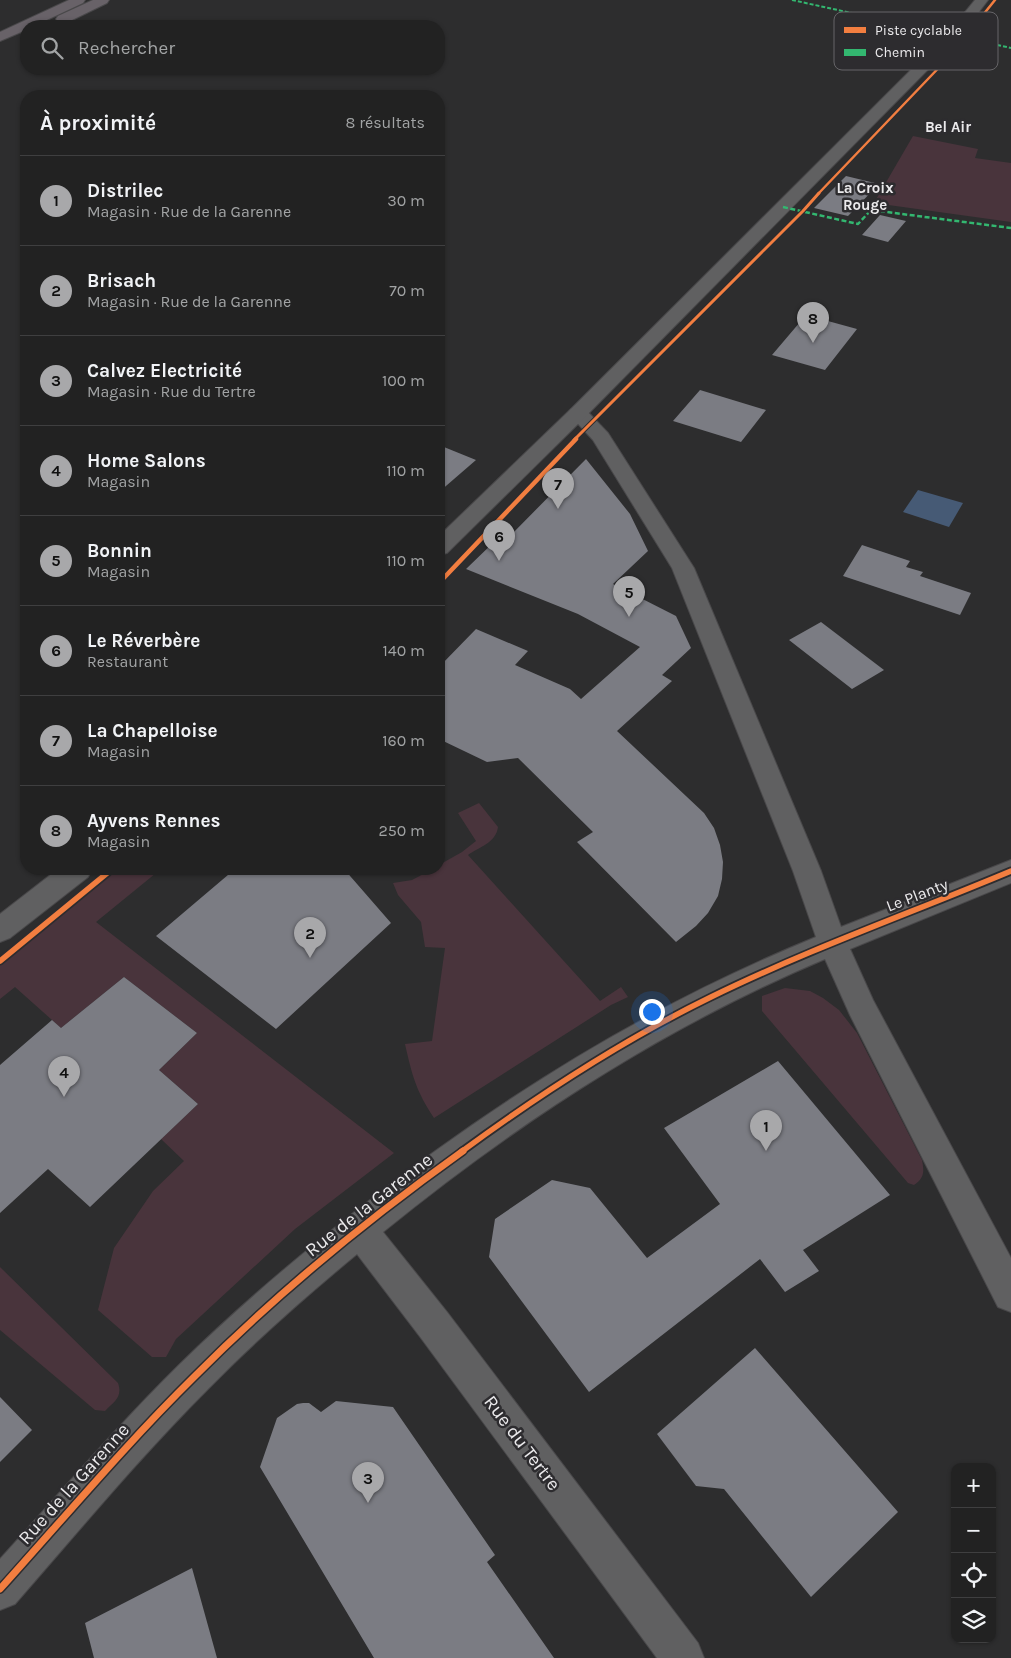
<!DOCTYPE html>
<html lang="fr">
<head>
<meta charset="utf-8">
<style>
	:root { --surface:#222; --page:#2a2a2a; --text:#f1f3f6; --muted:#a2a4a5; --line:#3f3f40; --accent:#a8a8aa }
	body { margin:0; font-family:Karla,sans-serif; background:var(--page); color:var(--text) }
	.controls { position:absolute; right:15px; bottom:15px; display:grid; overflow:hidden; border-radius:10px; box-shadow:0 1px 4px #0004 }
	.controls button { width:45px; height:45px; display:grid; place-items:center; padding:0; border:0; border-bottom:1px solid var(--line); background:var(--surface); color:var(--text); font:25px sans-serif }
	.you { position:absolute; left:651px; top:1011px; width:18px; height:18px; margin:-12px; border:4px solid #fff; border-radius:50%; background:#1a73e8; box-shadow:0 0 0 8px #1a73e833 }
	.badge { display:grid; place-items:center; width:32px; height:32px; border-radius:50%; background:var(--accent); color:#111; font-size:16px; font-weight:700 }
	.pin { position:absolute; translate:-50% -41px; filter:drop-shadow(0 1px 2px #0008) }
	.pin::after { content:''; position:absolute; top:26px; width:18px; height:15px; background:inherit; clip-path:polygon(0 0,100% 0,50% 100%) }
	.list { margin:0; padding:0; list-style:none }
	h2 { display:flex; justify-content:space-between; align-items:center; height:65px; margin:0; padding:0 20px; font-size:21px }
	h2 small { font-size:16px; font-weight:400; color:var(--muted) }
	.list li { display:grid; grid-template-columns:32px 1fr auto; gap:15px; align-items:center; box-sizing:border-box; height:90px; padding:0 20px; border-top:1px solid var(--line) }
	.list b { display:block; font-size:19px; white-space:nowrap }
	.list p { margin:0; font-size:16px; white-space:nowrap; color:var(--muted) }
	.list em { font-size:16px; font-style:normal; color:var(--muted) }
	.icon { flex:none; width:28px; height:28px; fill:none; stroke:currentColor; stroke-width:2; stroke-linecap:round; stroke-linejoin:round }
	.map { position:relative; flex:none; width:1011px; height:1658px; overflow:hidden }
	.search { position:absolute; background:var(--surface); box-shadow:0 1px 4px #0004; left:20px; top:20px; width:425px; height:55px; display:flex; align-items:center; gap:12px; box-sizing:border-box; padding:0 18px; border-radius:20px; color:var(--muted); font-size:19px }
	.panel { position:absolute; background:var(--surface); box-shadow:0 1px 4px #0004; left:20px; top:90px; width:425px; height:785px; border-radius:20px }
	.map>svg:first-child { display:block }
	.green { fill:#49343c }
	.water { fill:#465a75 }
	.building { fill:#7b7c83 }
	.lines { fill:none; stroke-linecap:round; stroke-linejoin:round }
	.minor-casing { stroke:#49484a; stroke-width:2 }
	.secondary-casing { stroke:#49484a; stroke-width:2 }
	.trunk-casing { stroke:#49484a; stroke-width:2 }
	.minor { fill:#606061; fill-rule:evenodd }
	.secondary { fill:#606061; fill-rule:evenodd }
	.trunk { fill:#686268; fill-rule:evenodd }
	.quiet-far1 { stroke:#33b770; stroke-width:2; stroke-dasharray:4 2; stroke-linecap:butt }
	.quiet { stroke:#33b770; stroke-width:2.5; stroke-dasharray:5 2.5; stroke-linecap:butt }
	.cycleway-far4-casing { stroke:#2d2c2f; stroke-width:4.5 }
	.cycleway-far3-casing { stroke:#2d2c2f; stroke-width:5 }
	.cycleway-far2-casing { stroke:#2d2c2f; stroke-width:7 }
	.cycleway-far1-casing { stroke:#2d2c2f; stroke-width:9 }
	.cycleway-casing { stroke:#2d2c2f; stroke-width:10 }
	.cycleway-far4 { stroke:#f27e40; stroke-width:2.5 }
	.cycleway-far3 { stroke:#f27e40; stroke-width:3 }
	.cycleway-far2 { stroke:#f27e40; stroke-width:4.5 }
	.cycleway-far1 { stroke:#f27e40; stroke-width:5.5 }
	.cycleway { stroke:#f27e40; stroke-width:7 }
	.labels { text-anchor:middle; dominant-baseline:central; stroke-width:5; stroke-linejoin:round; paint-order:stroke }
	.far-neighbourhood-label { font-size:15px; font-weight:bold; fill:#ebeaec; stroke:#2d2c2f }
	.street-label { font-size:16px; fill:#ebeaec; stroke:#2d2c2f }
	.near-street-label { font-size:19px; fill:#ebeaec; stroke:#2d2c2f }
	.key { fill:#2d2c2f; stroke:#666568; stroke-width:1 }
	.key-label { font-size:14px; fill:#ebeaec }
</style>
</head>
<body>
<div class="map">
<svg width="1011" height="1658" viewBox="0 0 1011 1658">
	<rect width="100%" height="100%" fill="#2d2d2e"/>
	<path class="green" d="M 913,136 L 978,149 L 975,158 L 1011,163 L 1011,222 L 874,203 Z
		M 479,803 L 498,827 C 496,843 479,847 468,855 L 600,1001 L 621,987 L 628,997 L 611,1005 L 434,1118 C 416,1091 412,1075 405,1044 L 432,1041 L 445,948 L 425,947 L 421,922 L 398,895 L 393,883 L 412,880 L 433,869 L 439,869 L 439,865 L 462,852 L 476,841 L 458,813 Z
		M 108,869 L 161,869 L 96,922 L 394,1153 L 295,1229 L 176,1339 L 166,1357 L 152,1357 L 98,1310 L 114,1248 L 153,1191 L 184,1161 L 161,1139 L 198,1104 L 159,1070 L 197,1033 L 124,977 L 61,1028 L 15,987 L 0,999 L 0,956 Z
		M 785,988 L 810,991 L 823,998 L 839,1010 L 857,1033 L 922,1160 C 924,1171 925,1178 914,1185 L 908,1183 L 762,1011 L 762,996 Z
		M 0,1267 L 118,1383 C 123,1397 114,1402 105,1411 L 95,1410 L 0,1330 Z"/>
	<path class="water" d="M 918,490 L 963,503 L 949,527 L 903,512 Z"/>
	<path class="building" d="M 846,176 L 879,184 L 848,216 L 814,208 Z
		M 880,215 L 906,221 L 888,242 L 862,235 Z
		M 806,315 L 857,329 L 825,370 L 772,355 Z
		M 700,390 L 766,410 L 741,442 L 673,421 Z
		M 439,445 L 476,460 L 439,492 Z
		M 586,459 L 630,514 L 648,551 L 613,584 L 676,616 L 691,648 L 662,675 L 672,681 L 617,731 L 704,813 L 714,828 L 720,845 L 723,862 L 722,879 L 718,896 L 708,913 L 696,926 L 676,942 L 577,842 L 593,832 L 518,758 L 487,762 L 439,739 L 439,667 L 476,629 L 528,651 L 515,665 L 570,689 L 581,699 L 640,647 L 578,614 L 466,569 L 495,541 L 502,544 Z
		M 862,545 L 910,561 L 906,567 L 923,572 L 920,576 L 971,593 L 960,615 L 843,576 Z
		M 821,622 L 884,670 L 852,689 L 789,640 Z
		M 235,869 L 344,869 L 391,923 L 276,1029 L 156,936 Z
		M 124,977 L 197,1033 L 159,1070 L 198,1104 L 90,1207 L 48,1169 L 0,1213 L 0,1065 L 52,1020 L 61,1028 Z
		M 778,1061 L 890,1195 L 803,1250 L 819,1271 L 785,1292 L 760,1259 L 589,1392 L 489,1257 L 495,1219 L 552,1180 L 590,1188 L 647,1258 L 720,1204 L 664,1128 Z
		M 755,1348 L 898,1512 L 811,1597 L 724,1489 L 696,1486 L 657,1434 Z
		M 0,1397 L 32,1430 L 0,1462 Z
		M 336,1401 L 393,1407 L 495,1555 L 487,1562 L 554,1658 L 374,1658 L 260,1467 L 277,1418 L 297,1404 L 303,1403 L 309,1403 L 321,1412 Z
		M 192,1568 L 217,1658 L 94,1658 L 85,1623 Z"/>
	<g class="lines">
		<g class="minor-casing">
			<path id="minor" d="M 578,407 L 585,409 L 608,433 L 694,568 L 821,871 L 841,927 L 1011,860 L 1011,883 L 850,949 L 873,1000 L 1011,1258 L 1011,1312 L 998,1307 L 850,1015 L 825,959 C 664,1027 518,1122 383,1232 L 447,1312 L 698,1643 L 704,1658 L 657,1658 L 421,1338 L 357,1254 C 305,1297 255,1341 208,1389 C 140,1457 78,1532 15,1604 L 0,1610 L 0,1559 C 60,1493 117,1426 180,1364 C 236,1309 296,1258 357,1210 C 500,1098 647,1006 816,937 L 793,871 L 672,568 L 593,440 L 568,413 L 571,409 Z"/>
		</g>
		<g class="secondary-casing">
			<path id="secondary" d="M 975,0 L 988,0 L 958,39 L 585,417 L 447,553 L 439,555 L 439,536 L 571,409 L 948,33 Z
				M 58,869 L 92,869 L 88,877 L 10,938 L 0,942 L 0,914 Z"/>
		</g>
		<g class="trunk-casing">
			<path id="trunk" d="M 69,0 L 85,0 L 83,3 L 34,26 L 26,26 L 26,30 L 0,41 L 0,32 Z
				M 93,0 L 109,0 L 107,3 L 68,22 L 58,22 L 56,19 L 58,16 Z"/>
		</g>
		<use href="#minor" class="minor"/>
		<use href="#secondary" class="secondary"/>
		<use href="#trunk" class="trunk"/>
		<path class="quiet-far1" d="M 792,0 L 1011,48"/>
		<path class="quiet" d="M 783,207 L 858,224 L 871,210 L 1011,228"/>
		<g class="cycleway-far4-casing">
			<path id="cycleway-far4" d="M 818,194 L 950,56 L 995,0"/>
		</g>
		<g class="cycleway-far3-casing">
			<path id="cycleway-far3" d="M 574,440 L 803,211 L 819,193"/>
		</g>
		<g class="cycleway-far2-casing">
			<path id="cycleway-far2" d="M 439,583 L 576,439"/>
		</g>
		<g class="cycleway-far1-casing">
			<path id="cycleway-far1" d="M 0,961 L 112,869
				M 461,1152 C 540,1094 623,1040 711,997 C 809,949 911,913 1011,871"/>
		</g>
		<g class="cycleway-casing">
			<path id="cycleway" d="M 0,1589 C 64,1518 126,1444 194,1377 C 276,1294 368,1219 463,1151"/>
		</g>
		<use href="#cycleway-far4" class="cycleway-far4"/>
		<use href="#cycleway-far3" class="cycleway-far3"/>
		<use href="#cycleway-far2" class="cycleway-far2"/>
		<use href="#cycleway-far1" class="cycleway-far1"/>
		<use href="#cycleway" class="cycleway"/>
	</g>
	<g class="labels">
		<g class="far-neighbourhood-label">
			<text x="948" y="127">Bel Air</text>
			<text x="865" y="188">La Croix<tspan x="865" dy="17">Rouge</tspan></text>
		</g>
		<g class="street-label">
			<text transform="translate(917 895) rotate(-21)">Le Planty</text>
		</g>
		<g class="near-street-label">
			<text transform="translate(369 1205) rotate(-38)">Rue de la Garenne</text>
			<text transform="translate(522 1443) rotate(53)">Rue du Tertre</text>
			<text transform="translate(74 1484) rotate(-48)">Rue de la Garenne</text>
		</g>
	</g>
	<rect x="834" y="12" width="164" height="58" rx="8" class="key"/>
	<rect x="844" y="27" width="22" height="6" fill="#f27e40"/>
	<rect x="844" y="49" width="22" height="7" fill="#33b770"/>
	<g class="key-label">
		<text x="875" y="35">Piste cyclable</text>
		<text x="875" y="57">Chemin</text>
	</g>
</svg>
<div class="controls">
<button>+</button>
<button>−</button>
<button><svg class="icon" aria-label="locate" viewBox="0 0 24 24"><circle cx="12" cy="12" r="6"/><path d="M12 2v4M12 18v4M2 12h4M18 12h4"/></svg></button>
<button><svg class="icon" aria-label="layers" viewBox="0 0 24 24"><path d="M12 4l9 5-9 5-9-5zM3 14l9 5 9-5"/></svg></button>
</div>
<div class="you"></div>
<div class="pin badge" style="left:766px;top:1151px">1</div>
<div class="pin badge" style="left:310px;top:958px">2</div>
<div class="pin badge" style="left:368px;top:1503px">3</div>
<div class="pin badge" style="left:64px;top:1097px">4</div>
<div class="pin badge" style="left:629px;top:617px">5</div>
<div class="pin badge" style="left:499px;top:561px">6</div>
<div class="pin badge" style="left:558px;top:509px">7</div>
<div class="pin badge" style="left:813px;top:343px">8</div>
<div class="search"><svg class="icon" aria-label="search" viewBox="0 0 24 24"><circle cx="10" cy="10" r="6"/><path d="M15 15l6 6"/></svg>Rechercher</div>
<section class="panel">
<h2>À proximité<small>8 résultats</small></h2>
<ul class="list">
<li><span class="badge">1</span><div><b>Distrilec</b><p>Magasin · Rue de la Garenne</p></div><em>30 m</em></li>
<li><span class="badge">2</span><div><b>Brisach</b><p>Magasin · Rue de la Garenne</p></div><em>70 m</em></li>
<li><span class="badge">3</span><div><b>Calvez Electricité</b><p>Magasin · Rue du Tertre</p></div><em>100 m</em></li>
<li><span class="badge">4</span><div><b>Home Salons</b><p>Magasin</p></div><em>110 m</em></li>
<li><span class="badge">5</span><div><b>Bonnin</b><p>Magasin</p></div><em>110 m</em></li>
<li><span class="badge">6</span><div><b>Le Réverbère</b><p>Restaurant</p></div><em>140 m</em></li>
<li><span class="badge">7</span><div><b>La Chapelloise</b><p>Magasin</p></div><em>160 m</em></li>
<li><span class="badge">8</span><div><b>Ayvens Rennes</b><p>Magasin</p></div><em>250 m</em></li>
</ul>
</section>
</div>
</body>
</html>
